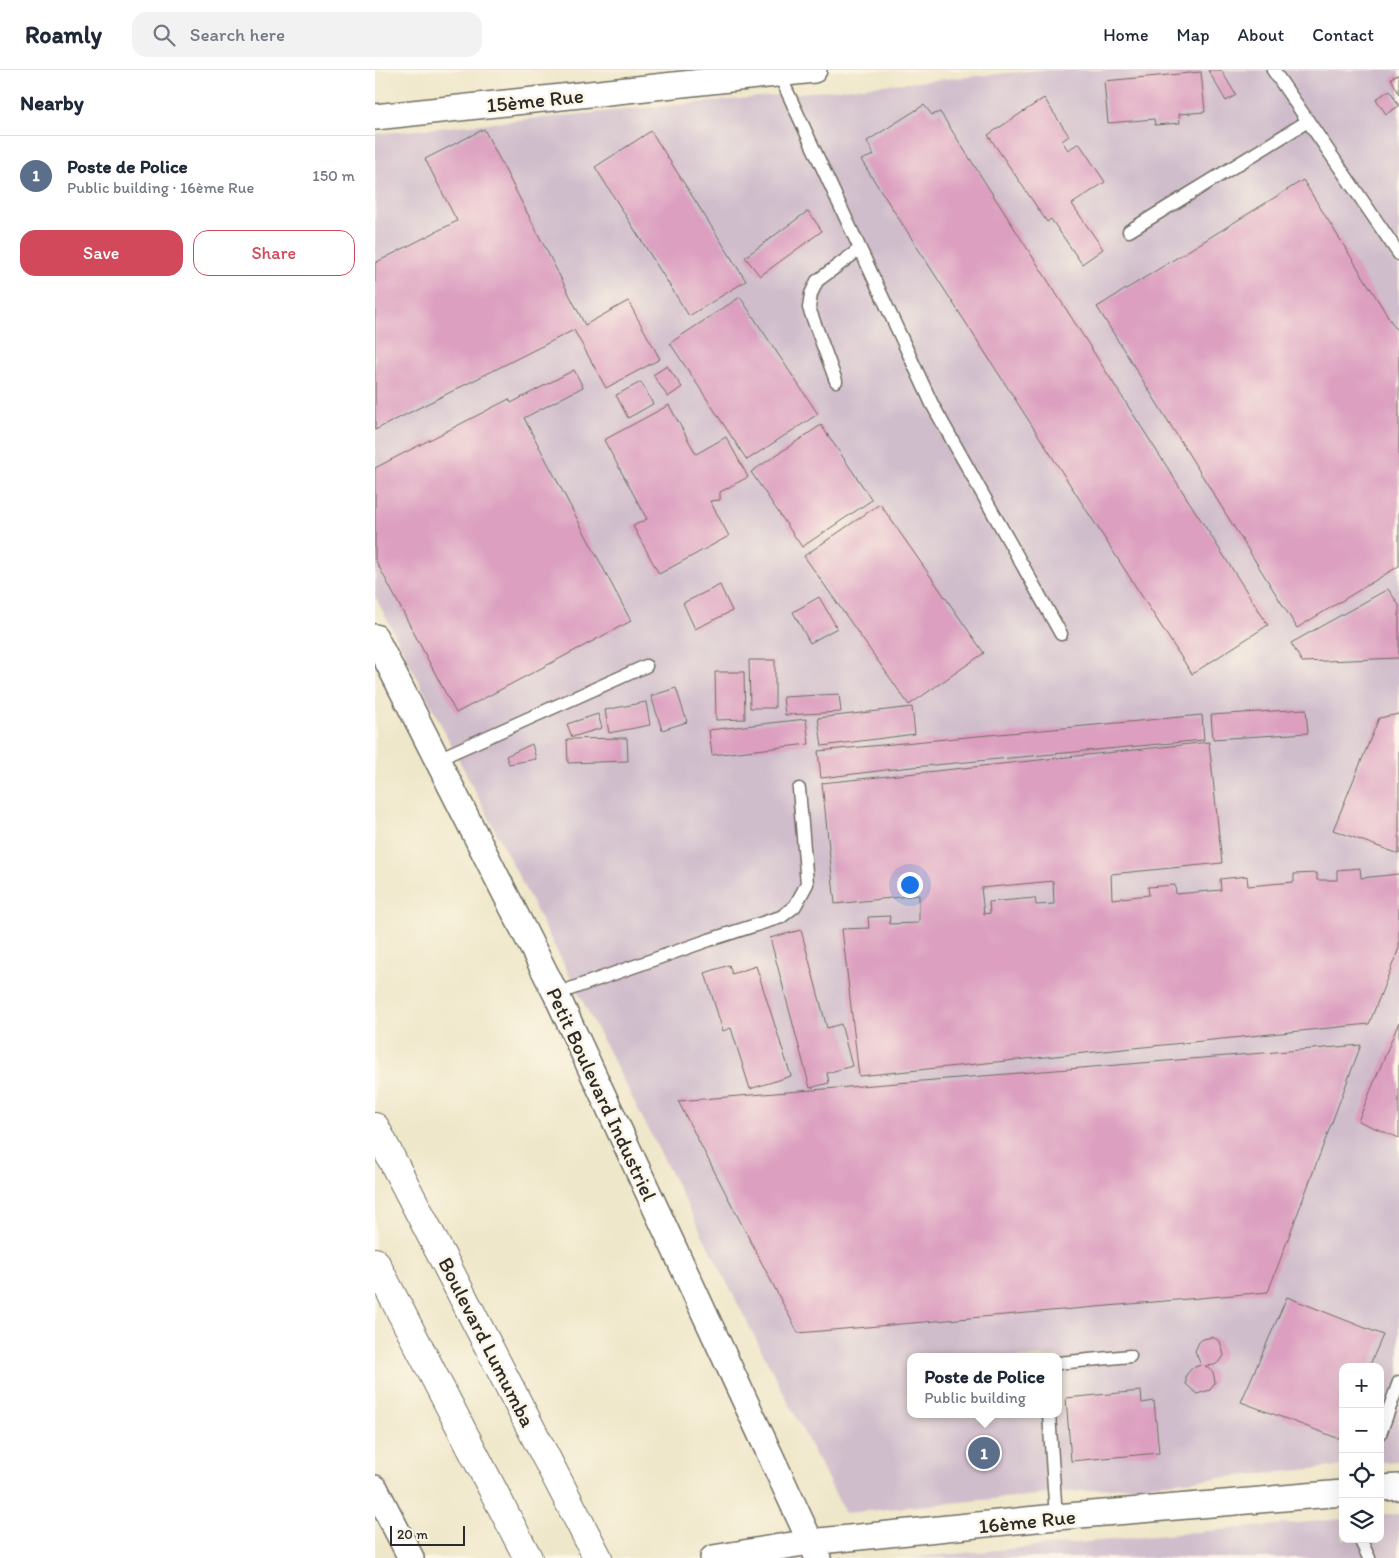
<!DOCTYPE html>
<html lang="en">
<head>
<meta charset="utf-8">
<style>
	:root { --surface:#fff; --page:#f2f2f3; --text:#1f2937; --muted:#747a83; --line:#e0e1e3; --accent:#d1495b }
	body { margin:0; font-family:Itim,sans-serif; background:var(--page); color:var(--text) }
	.controls { position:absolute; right:15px; bottom:15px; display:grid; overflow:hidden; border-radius:10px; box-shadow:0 5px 20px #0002 }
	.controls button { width:45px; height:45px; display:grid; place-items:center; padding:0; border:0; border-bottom:1px solid var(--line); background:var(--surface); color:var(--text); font:25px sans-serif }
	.scale { position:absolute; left:15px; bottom:12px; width:75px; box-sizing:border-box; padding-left:5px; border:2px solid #2b2b2b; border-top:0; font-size:14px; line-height:18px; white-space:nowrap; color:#2b2b2b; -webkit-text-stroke:4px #fcf5e5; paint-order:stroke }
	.you { position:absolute; left:534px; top:814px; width:18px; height:18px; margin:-12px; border:4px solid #fff; border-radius:50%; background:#1a73e8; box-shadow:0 0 0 8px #1a73e833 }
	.badge { display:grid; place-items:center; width:32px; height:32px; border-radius:50%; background:var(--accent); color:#fff; font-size:16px; font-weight:700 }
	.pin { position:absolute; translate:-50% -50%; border:2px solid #fff; box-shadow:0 1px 5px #0006 }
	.popup { position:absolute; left:532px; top:1283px; width:155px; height:65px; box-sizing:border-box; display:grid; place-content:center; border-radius:10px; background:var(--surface); filter:drop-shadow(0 1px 4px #0005); font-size:16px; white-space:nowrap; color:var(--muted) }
	.popup b { font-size:19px; color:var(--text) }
	.popup::after { content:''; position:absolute; left:50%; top:100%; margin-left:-10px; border:10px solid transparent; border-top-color:var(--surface) }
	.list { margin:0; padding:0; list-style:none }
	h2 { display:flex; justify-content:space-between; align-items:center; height:65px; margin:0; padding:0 20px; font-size:21px }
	h2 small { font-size:16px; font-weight:400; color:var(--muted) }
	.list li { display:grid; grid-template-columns:32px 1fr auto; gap:15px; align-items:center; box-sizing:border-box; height:80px; padding:0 20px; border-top:1px solid var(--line) }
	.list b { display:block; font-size:19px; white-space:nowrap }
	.list p { margin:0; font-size:16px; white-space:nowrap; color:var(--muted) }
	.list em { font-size:16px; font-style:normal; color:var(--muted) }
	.actions { display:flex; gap:10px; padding:15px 20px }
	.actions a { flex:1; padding:11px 0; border:1px solid var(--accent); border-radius:15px; text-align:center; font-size:18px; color:var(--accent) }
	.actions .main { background:var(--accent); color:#fff }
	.icon { flex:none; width:28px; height:28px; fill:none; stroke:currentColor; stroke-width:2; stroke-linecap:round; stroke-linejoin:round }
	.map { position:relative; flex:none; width:1024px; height:1488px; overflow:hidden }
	header { display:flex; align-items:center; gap:30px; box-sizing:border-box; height:70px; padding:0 25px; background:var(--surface); border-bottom:1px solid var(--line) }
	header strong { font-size:24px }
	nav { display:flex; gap:28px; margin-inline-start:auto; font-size:18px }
	.search { width:350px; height:45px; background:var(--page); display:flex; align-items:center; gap:12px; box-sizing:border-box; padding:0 18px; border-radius:15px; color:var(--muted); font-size:19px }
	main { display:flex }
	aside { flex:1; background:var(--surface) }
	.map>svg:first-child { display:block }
	.industrial { fill:#d0bdcc; fill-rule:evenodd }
	.building { fill:#dc9fc0; fill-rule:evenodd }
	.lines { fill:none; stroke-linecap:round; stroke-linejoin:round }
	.lane-casing { stroke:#706d62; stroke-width:15 }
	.street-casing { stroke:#706d62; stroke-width:28 }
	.highway-casing { stroke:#706d62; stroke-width:30 }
	.lane { stroke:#fff; stroke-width:12 }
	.street { stroke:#fff; stroke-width:25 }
	.highway { stroke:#fff; stroke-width:28 }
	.labels { text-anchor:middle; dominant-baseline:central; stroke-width:5; stroke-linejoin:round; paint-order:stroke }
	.street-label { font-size:21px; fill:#2b2b2b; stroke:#fcf5e5 }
</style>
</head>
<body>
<header>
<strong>Roamly</strong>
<div class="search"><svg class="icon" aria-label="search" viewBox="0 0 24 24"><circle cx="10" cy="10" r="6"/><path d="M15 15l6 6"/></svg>Search here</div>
<nav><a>Home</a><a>Map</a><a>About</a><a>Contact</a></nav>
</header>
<main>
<aside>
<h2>Nearby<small></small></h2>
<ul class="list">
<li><span class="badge" style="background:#5c6f8a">1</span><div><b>Poste de Police</b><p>Public building · 16ème Rue</p></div><em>150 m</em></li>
</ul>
<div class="actions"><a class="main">Save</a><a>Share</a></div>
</aside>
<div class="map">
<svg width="1024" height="1488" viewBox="0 0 1024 1488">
	<rect width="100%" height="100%" fill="#fcf5e5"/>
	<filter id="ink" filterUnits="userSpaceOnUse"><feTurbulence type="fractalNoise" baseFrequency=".02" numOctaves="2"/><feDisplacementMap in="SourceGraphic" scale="10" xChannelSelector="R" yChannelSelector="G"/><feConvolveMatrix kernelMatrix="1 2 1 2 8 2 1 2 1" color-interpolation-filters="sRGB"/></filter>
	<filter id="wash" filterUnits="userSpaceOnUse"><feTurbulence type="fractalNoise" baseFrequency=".0096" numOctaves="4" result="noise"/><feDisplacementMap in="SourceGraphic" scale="20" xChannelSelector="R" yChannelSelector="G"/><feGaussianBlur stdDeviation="1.12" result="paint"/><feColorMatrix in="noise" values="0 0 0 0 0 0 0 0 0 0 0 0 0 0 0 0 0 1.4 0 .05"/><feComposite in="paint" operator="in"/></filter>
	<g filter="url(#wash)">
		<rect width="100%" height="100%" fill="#efe7c9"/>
		<path class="industrial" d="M 664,0 L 1024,0 L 1024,1391 L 1005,1392 L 1005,1297 L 968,1297 L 968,1396 L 470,1443 L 0,526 L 0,64 ZM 535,1287 L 683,1287 L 683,1344 L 535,1344 Z
			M 1024,1444 L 1024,1488 L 534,1488 L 968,1449 L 968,1469 L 1005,1469 L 1005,1445 Z"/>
		<g id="blocks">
			<path class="building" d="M 833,0 L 846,0 L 861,25 L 851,31 Z
				M 826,2 L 830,42 L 804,44 L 805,53 L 780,55 L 779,49 L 733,53 L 729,11 Z
				M 1024,4 L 1024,24 L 1016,8 Z
				M 1015,20 L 1024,36 L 1011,44 L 1001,29 Z
				M 669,28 L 694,66 L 687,71 L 693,80 L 704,73 L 730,112 L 697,134 L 728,179 L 707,194 L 676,149 L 672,152 L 613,65 Z
				M 549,35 L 557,45 L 565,42 L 893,555 L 817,604 L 486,90 L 499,85 L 492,71 Z
				M 109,59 L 210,255 L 253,231 L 285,289 L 231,318 L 199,260 L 0,360 L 0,193 L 82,151 L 50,89 Z
				M 276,61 L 371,211 L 314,246 L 220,97 Z
				M 928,110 L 1024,264 L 1024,496 L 922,558 L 722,237 Z
				M 433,141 L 447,161 L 385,206 L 370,187 Z
				M 365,227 L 443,344 L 372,390 L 295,273 Z
				M 292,296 L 307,317 L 293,327 L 278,305 Z
				M 199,300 L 208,317 L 149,348 L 256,551 L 81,643 L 0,489 L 0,398 L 134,329 L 136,333 Z
				M 266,312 L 278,334 L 253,348 L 241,325 Z
				M 294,335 L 321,384 L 351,367 L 373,407 L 345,422 L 345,430 L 335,431 L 354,466 L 284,504 L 258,456 L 272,449 L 229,370 Z
				M 446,355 L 497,430 L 427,477 L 376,402 Z
				M 505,434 L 609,583 L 534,635 L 429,486 Z
				M 345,515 L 357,541 L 320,559 L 308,533 Z
				M 1013,519 L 1024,535 L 1024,588 L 927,592 L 916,573 Z
				M 444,527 L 462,558 L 435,573 L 418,542 Z
				M 374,590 L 400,590 L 400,638 L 375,638 Z
				M 340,602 L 369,602 L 370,649 L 341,650 Z
				M 301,618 L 312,652 L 287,660 L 276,626 Z
				M 464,624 L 466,642 L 410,645 L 408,627 Z
				M 271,632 L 275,655 L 234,663 L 230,640 Z
				M 537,637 L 540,664 L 447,676 L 443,648 Z
				M 931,639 L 933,663 L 838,669 L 836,645 Z
				M 223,644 L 227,658 L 197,667 L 192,654 Z
				M 1024,644 L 1024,784 L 958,760 L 1004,648 Z
				M 827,645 L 829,670 L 527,698 L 446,708 L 443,681 Z
				M 431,649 L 434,674 L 337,685 L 334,660 Z
				M 252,668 L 253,691 L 193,693 L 192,669 Z
				M 834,672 L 847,793 L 736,804 L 737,829 L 774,825 L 773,817 L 800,815 L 801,824 L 846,820 L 845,809 L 872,806 L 873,816 L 919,812 L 919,804 L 942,803 L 942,810 L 962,810 L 962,800 L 985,798 L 986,808 L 1024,804 L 1024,878 L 994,954 L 484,1006 L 467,859 L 494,858 L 493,847 L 515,846 L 514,854 L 544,853 L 544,825 L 460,834 L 447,713 ZM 678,811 L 679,834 L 661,835 L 660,828 L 614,832 L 615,843 L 609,844 L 606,818 Z
				M 157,674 L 161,689 L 134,694 L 131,686 Z
				M 426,860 L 452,958 L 466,954 L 477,996 L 452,1003 L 454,1013 L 435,1018 L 395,868 Z
				M 354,895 L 357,904 L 381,896 L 416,1006 L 375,1019 L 356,958 L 348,961 L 330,903 Z
				M 1024,952 L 1024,1068 L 983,1051 Z
				M 986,975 L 893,1222 L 423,1263 L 303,1031 Z
				M 912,1227 L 1008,1265 L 994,1297 L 968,1297 L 968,1362 L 965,1369 L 866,1332 Z
				M 837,1267 L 845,1271 L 849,1285 L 847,1289 L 840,1295 L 830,1296 L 838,1302 L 840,1312 L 835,1320 L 822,1324 L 811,1314 L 811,1305 L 817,1298 L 826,1295 L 820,1281 L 824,1272 L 828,1269 Z
				M 766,1321 L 767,1333 L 779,1331 L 784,1383 L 696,1391 L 691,1328 Z"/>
		</g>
	</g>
	<g filter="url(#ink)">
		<use href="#blocks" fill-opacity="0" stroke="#706d62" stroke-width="1"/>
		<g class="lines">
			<g class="lane-casing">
				<path id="lane" d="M 898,0 L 1024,184
					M 404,4 L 557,334 L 686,564
					M 754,161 L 933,51
					M 461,311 L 434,238 L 436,224 L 442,211 L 485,179
					M 63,689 L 271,596
					M 181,924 L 334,870 L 406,847 L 420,836 L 432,814 L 424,719
					M 683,1293 L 755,1286
					M 674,1344 L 681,1447
					M 1005,1364 L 1024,1312
					M 985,1469 L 994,1488"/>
			</g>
			<g class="street-casing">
				<path id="street" d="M 0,47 L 439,0
					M 0,567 L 181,924 L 443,1488
					M 0,1418 L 36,1488
					M 1005,1418 L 1024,1417
					M 338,1488 L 435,1472 L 681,1447 L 968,1423"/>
			</g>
			<g class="highway-casing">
				<path id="highway" d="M 0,1057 L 223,1488
					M 0,1192 L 153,1488"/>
			</g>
			<use href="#lane" class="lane"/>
			<use href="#street" class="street"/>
			<use href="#highway" class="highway"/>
		</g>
	</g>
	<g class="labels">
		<g class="street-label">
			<text transform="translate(160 30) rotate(-6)">15ème Rue</text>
			<text transform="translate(227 1024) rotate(65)">Petit Boulevard Industriel</text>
			<text transform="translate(112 1272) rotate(63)">Boulevard Lumumba</text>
			<text transform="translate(652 1451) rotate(-6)">16ème Rue</text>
		</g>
	</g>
</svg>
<div class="controls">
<button>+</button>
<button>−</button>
<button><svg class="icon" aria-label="locate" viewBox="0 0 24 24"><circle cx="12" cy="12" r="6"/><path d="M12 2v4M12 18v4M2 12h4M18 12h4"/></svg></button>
<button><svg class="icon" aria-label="layers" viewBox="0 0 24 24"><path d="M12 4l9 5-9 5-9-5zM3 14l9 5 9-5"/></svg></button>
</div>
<div class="scale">20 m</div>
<div class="you"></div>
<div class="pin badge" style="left:609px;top:1383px;background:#5c6f8a">1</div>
<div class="popup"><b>Poste de Police</b>Public building</div>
</div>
</main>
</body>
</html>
